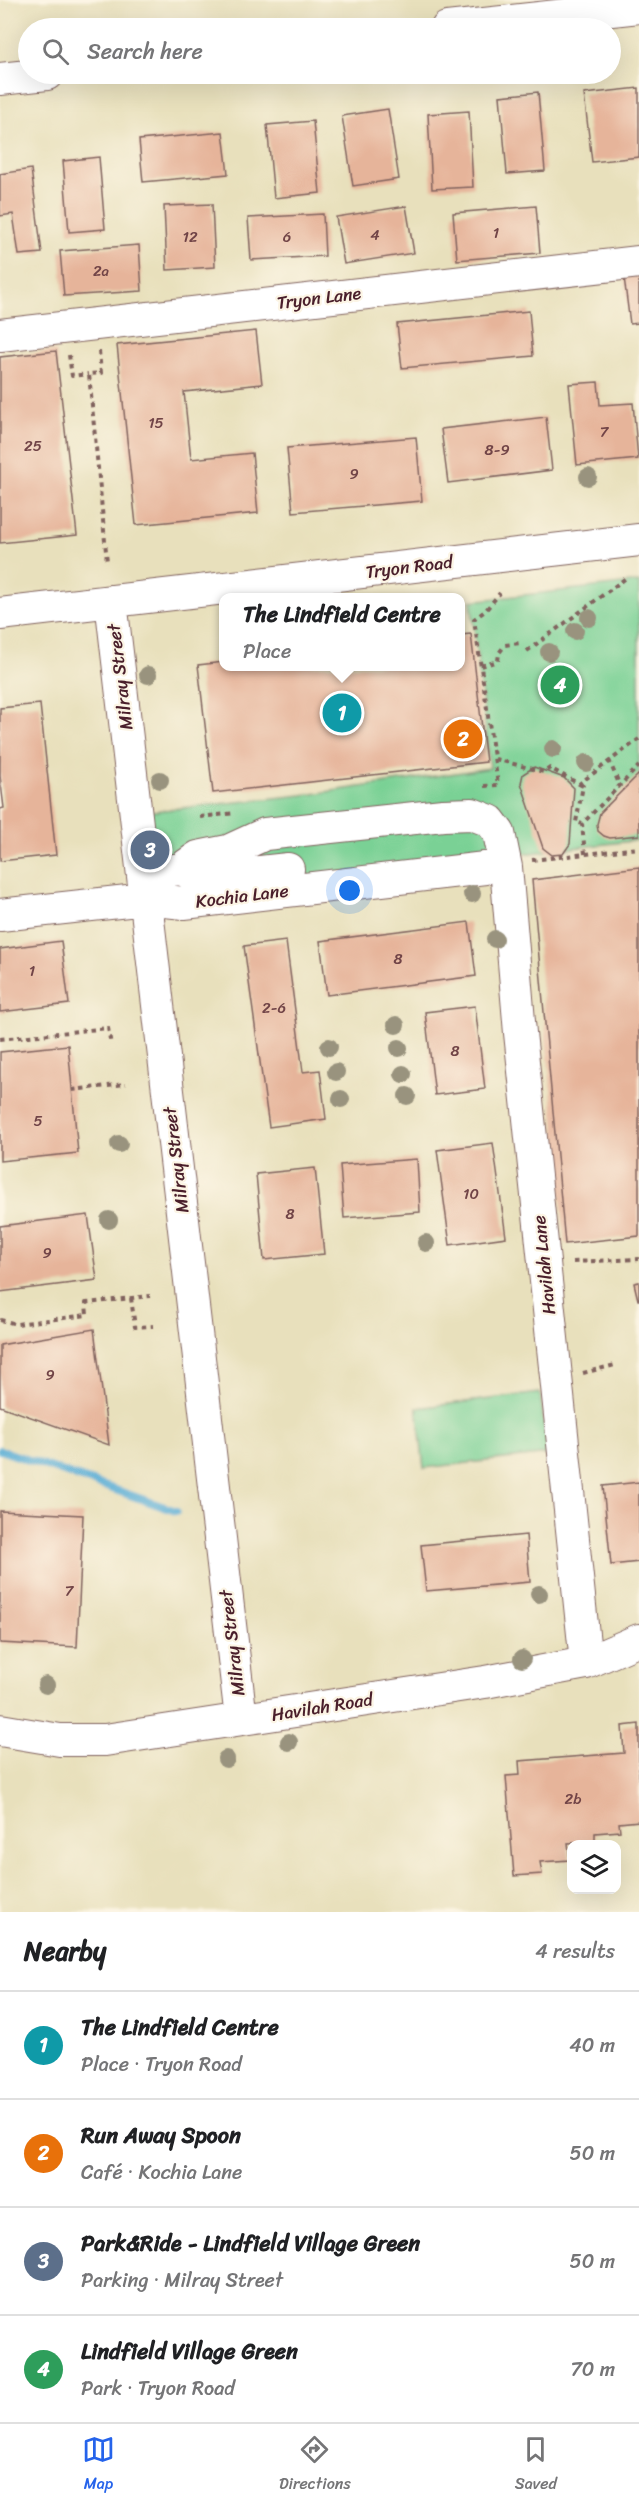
<!DOCTYPE html>
<html lang="en">
<head>
<meta charset="utf-8">
<style>
	:root { --surface:#fff; --page:#f6f6f6; --text:#202124; --muted:#757577; --line:#e0e0e0; --accent:#2563eb }
	body { margin:0; font-family:Sriracha,sans-serif; background:var(--page); color:var(--text) }
	.controls { position:absolute; right:18px; bottom:18px; display:grid; overflow:hidden; border-radius:12px; box-shadow:0 6px 24px #0002 }
	.controls button { width:54px; height:54px; display:grid; place-items:center; padding:0; border:0; border-bottom:2px solid var(--line); background:var(--surface); color:var(--text); font:30px sans-serif }
	.you { position:absolute; left:350px; top:891px; width:21px; height:21px; margin:-15px; border:4px solid #fff; border-radius:50%; background:#1a73e8; box-shadow:0 0 0 9px #1a73e833 }
	.badge { display:grid; place-items:center; width:39px; height:39px; border-radius:50%; background:var(--accent); color:#fff; font-size:20px; font-weight:700 }
	.pin { position:absolute; translate:-50% -50%; border:3px solid #fff; box-shadow:0 2px 6px #0006 }
	.popup { position:absolute; left:219px; top:593px; width:246px; height:78px; box-sizing:border-box; display:grid; place-content:center; border-radius:12px; background:var(--surface); filter:drop-shadow(0 2px 4px #0005); font-size:20px; white-space:nowrap; color:var(--muted) }
	.popup b { font-size:22px; color:var(--text) }
	.popup::after { content:''; position:absolute; left:50%; top:100%; margin-left:-12px; border:12px solid transparent; border-top-color:var(--surface) }
	.list { margin:0; padding:0; list-style:none }
	h2 { display:flex; justify-content:space-between; align-items:center; height:78px; margin:0; padding:0 24px; font-size:26px }
	h2 small { font-size:20px; font-weight:400; color:var(--muted) }
	.list li { display:grid; grid-template-columns:39px 1fr auto; gap:18px; align-items:center; box-sizing:border-box; height:108px; padding:0 24px; border-top:2px solid var(--line) }
	.list b { display:block; font-size:22px; white-space:nowrap }
	.list p { margin:0; font-size:20px; white-space:nowrap; color:var(--muted) }
	.list em { font-size:20px; font-style:normal; color:var(--muted) }
	.icon { flex:none; width:33px; height:33px; fill:none; stroke:currentColor; stroke-width:2; stroke-linecap:round; stroke-linejoin:round }
	.map { position:relative; flex:none; width:639px; height:1912px; overflow:hidden }
	.search { position:absolute; background:var(--surface); box-shadow:0 6px 24px #0002; left:18px; right:18px; top:18px; height:66px; display:flex; align-items:center; gap:15px; box-sizing:border-box; padding:0 21px; border-radius:33px; color:var(--muted); font-size:22px }
	.sheet { height:510px; background:var(--surface) }
	nav { display:flex; justify-content:space-around; align-items:center; box-sizing:border-box; height:84px; border-top:2px solid var(--line); background:var(--surface); font-size:16px; color:var(--muted) }
	nav a { display:grid; justify-items:center; gap:3px }
	nav .on { color:var(--accent) }
	.map>svg:first-child { display:block }
	.green { fill:#7ad195; stroke:#627860; stroke-width:1.5 }
	.lines { fill:none; stroke-linecap:round; stroke-linejoin:round }
	.stream { stroke:#5aaed6; stroke-width:8 }
	.building { fill:#e6b49a }
	.minor-casing { stroke:#81635e; stroke-width:34 }
	.path { stroke:#81635e; stroke-width:4; stroke-dasharray:4.5 4.5; stroke-linecap:butt }
	.minor { stroke:#fff; stroke-width:32 }
	.tree { fill:#99937e }
	.labels { text-anchor:middle; dominant-baseline:central; stroke-width:4.5; stroke-linejoin:round; paint-order:stroke }
	.number-label { font-size:15px; fill:#714447 }
	.street-label { font-size:18px; fill:#4a1f2b; stroke:#fcf5e5 }
</style>
</head>
<body>
<div class="map">
<svg width="639" height="1912" viewBox="0 0 639 1912">
	<rect width="100%" height="100%" fill="#fcf5e5"/>
	<filter id="ink" filterUnits="userSpaceOnUse"><feTurbulence type="fractalNoise" baseFrequency=".0167" numOctaves="2"/><feDisplacementMap in="SourceGraphic" scale="12" xChannelSelector="R" yChannelSelector="G"/><feConvolveMatrix kernelMatrix="1 2 1 2 8 2 1 2 1" color-interpolation-filters="sRGB"/></filter>
	<filter id="wash" filterUnits="userSpaceOnUse"><feTurbulence type="fractalNoise" baseFrequency=".008" numOctaves="4" result="noise"/><feDisplacementMap in="SourceGraphic" scale="24" xChannelSelector="R" yChannelSelector="G"/><feGaussianBlur stdDeviation="1.35" result="paint"/><feColorMatrix in="noise" values="0 0 0 0 0 0 0 0 0 0 0 0 0 0 0 0 0 1.4 0 .05"/><feComposite in="paint" operator="in"/></filter>
	<g filter="url(#wash)">
		<rect width="100%" height="100%" fill="#e8e0bc"/>
		<path class="green" d="M 639,582 L 639,840 L 146,899 L 136,813 L 312,794 L 490,768 L 471,601 Z
			M 540,1393 L 548,1454 L 424,1468 L 417,1408 Z"/>
		<g class="lines">
			<path class="stream" d="M 0,1450 L 176,1511"/>
		</g>
		<g id="blocks">
			<path class="building" d="M 639,88 L 639,157 L 592,162 L 584,94 Z
				M 538,92 L 545,171 L 507,174 L 500,96 Z
				M 388,109 L 399,179 L 353,186 L 342,116 Z
				M 469,111 L 473,187 L 432,189 L 428,114 Z
				M 313,121 L 320,193 L 274,198 L 267,125 Z
				M 223,132 L 228,174 L 143,182 L 139,140 Z
				M 99,157 L 105,229 L 69,232 L 63,161 Z
				M 31,169 L 42,253 L 19,255 L 13,214 L 0,216 L 0,174 Z
				M 212,204 L 215,267 L 167,270 L 164,206 Z
				M 406,206 L 414,253 L 344,264 L 336,217 Z
				M 536,206 L 540,253 L 457,260 L 453,213 Z
				M 323,214 L 325,256 L 251,260 L 248,218 Z
				M 139,245 L 142,291 L 64,296 L 60,251 Z
				M 639,275 L 639,323 L 630,324 L 624,277 Z
				M 529,311 L 533,356 L 402,368 L 397,324 Z
				M 256,331 L 262,384 L 184,392 L 191,459 L 252,453 L 258,513 L 136,525 L 117,345 Z
				M 56,351 L 77,535 L 0,543 L 0,357 Z
				M 598,382 L 600,405 L 633,403 L 638,459 L 577,465 L 569,384 Z
				M 546,417 L 552,470 L 448,483 L 441,429 Z
				M 416,437 L 422,501 L 293,512 L 287,448 Z
				M 471,634 L 486,762 L 213,793 L 198,665 L 224,662 L 224,666 L 460,666 L 460,635 Z
				M 40,704 L 56,855 L 0,861 L 0,809 L 4,808 L 0,776 L 0,708 Z
				M 534,767 L 564,778 L 574,788 L 570,844 L 563,854 L 552,855 L 543,848 L 521,783 L 523,774 Z
				M 639,774 L 639,835 L 610,838 L 604,836 L 598,831 L 597,824 L 600,813 Z
				M 639,867 L 639,1236 L 565,1244 L 532,880 Z
				M 469,922 L 476,976 L 327,995 L 320,941 Z
				M 61,941 L 69,1004 L 0,1012 L 0,949 Z
				M 286,941 L 303,1072 L 320,1070 L 326,1119 L 269,1127 L 244,946 Z
				M 475,1006 L 485,1089 L 435,1095 L 425,1012 Z
				M 68,1045 L 78,1153 L 0,1161 L 0,1052 Z
				M 493,1143 L 506,1237 L 450,1245 L 437,1150 Z
				M 417,1159 L 420,1212 L 344,1218 L 340,1165 Z
				M 315,1168 L 324,1254 L 264,1260 L 256,1174 Z
				M 88,1215 L 97,1280 L 0,1292 L 0,1226 Z
				M 639,1282 L 639,1300 L 638,1300 L 634,1283 Z
				M 94,1329 L 109,1445 L 0,1406 L 0,1345 Z
				M 639,1482 L 639,1562 L 611,1565 L 603,1486 Z
				M 0,1511 L 83,1515 L 77,1647 L 0,1643 Z
				M 526,1535 L 530,1582 L 426,1591 L 421,1545 Z
				M 639,1724 L 639,1821 L 619,1823 L 620,1831 L 595,1833 L 595,1841 L 568,1843 L 570,1860 L 540,1862 L 542,1874 L 514,1876 L 506,1776 L 520,1775 L 519,1761 L 624,1753 L 622,1726 Z"/>
		</g>
	</g>
	<g filter="url(#ink)">
		<use href="#blocks" fill-opacity="0" stroke="#81635e" stroke-width="1.5"/>
		<g class="lines">
			<g class="minor-casing">
				<path id="minor" d="M 447,28 L 639,7
					M 0,79 L 47,74
					M 0,335 L 639,262
					M 111,601 L 241,1719
					M 0,614 L 639,540
					M 181,869 L 202,878 L 288,869
					M 143,874 L 181,869 L 198,857 L 228,851 L 265,834 L 443,815 L 472,814 L 490,821 L 499,833 L 506,867 L 520,1033 L 586,1663
					M 0,915 L 146,899 L 184,903 L 485,868
					M 0,1730 L 60,1740 L 105,1740 L 485,1682 L 586,1663 L 639,1640"/>
			</g>
			<path class="path" d="M 99,351 L 101,373 L 89,374 L 107,562
				M 69,355 L 72,376 L 88,374
				M 527,651 L 626,578
				M 481,666 L 498,661 L 499,653 L 505,645 L 520,643
				M 495,759 L 544,772 L 550,768 L 579,784 L 639,739
				M 609,760 L 620,786
				M 579,784 L 583,786 L 576,822 L 582,824
				M 484,786 L 498,785 L 474,619 L 485,611 L 500,593
				M 200,817 L 235,813
				M 585,854 L 582,824 L 639,766
				M 532,860 L 639,848
				M 0,1039 L 108,1028 L 111,1045
				M 72,1090 L 126,1084
				M 573,1262 L 639,1259
				M 131,1298 L 135,1327 L 153,1326
				M 0,1320 L 17,1324 L 87,1315 L 86,1303 L 150,1296
				M 583,1373 L 615,1365"/>
			<use href="#minor" class="minor"/>
		</g>
		<g class="tree">
			<circle cx="588" cy="477" r="9"/>
			<circle cx="589" cy="618" r="9"/>
			<circle cx="575" cy="631" r="9"/>
			<circle cx="549" cy="652" r="9"/>
			<circle cx="148" cy="675" r="9"/>
			<circle cx="553" cy="749" r="9"/>
			<circle cx="586" cy="763" r="9"/>
			<circle cx="160" cy="780" r="9"/>
			<circle cx="472" cy="894" r="9"/>
			<circle cx="495" cy="939" r="9"/>
			<circle cx="396" cy="1025" r="9"/>
			<circle cx="329" cy="1047" r="9"/>
			<circle cx="399" cy="1048" r="9"/>
			<circle cx="336" cy="1072" r="9"/>
			<circle cx="403" cy="1074" r="9"/>
			<circle cx="407" cy="1096" r="9"/>
			<circle cx="341" cy="1099" r="9"/>
			<circle cx="119" cy="1144" r="9"/>
			<circle cx="109" cy="1220" r="9"/>
			<circle cx="426" cy="1243" r="9"/>
			<circle cx="539" cy="1594" r="9"/>
			<circle cx="522" cy="1659" r="9"/>
			<circle cx="46" cy="1685" r="9"/>
			<circle cx="289" cy="1742" r="9"/>
			<circle cx="226" cy="1759" r="9"/>
		</g>
	</g>
	<g class="labels">
		<g class="number-label">
			<text x="496" y="233">1</text>
			<text x="375" y="235">4</text>
			<text x="190" y="237">12</text>
			<text x="287" y="237">6</text>
			<text x="101" y="271">2a</text>
			<text x="156" y="423">15</text>
			<text x="604" y="432">7</text>
			<text x="33" y="446">25</text>
			<text x="497" y="450">8-9</text>
			<text x="354" y="474">9</text>
			<text x="398" y="959">8</text>
			<text x="32" y="971">1</text>
			<text x="274" y="1008">2-6</text>
			<text x="455" y="1051">8</text>
			<text x="38" y="1121">5</text>
			<text x="471" y="1194">10</text>
			<text x="290" y="1214">8</text>
			<text x="47" y="1253">9</text>
			<text x="50" y="1375">9</text>
			<text x="69" y="1591">7</text>
			<text x="573" y="1799">2b</text>
		</g>
		<g class="street-label">
			<text transform="translate(319 298) rotate(-7)">Tryon Lane</text>
			<text transform="translate(409 567) rotate(-7)">Tryon Road</text>
			<text transform="translate(120 677) rotate(-97)">Milray Street</text>
			<text transform="translate(242 896) rotate(-7)">Kochia Lane</text>
			<text transform="translate(176 1160) rotate(-97)">Milray Street</text>
			<text transform="translate(544 1265) rotate(-96)">Havilah Lane</text>
			<text transform="translate(232 1643) rotate(-97)">Milray Street</text>
			<text transform="translate(322 1707) rotate(-9)">Havilah Road</text>
		</g>
	</g>
</svg>
<div class="controls">
<button><svg class="icon" aria-label="layers" viewBox="0 0 24 24"><path d="M12 4l9 5-9 5-9-5zM3 14l9 5 9-5"/></svg></button>
</div>
<div class="you"></div>
<div class="pin badge" style="left:342px;top:713px;background:#0f9aa8">1</div>
<div class="popup"><b>The Lindfield Centre</b>Place</div>
<div class="pin badge" style="left:463px;top:739px;background:#e8710a">2</div>
<div class="pin badge" style="left:150px;top:850px;background:#5c6f8a">3</div>
<div class="pin badge" style="left:560px;top:685px;background:#2e9e5b">4</div>
<div class="search"><svg class="icon" aria-label="search" viewBox="0 0 24 24"><circle cx="10" cy="10" r="6"/><path d="M15 15l6 6"/></svg>Search here</div>
</div>
<section class="sheet">
<h2>Nearby<small>4 results</small></h2>
<ul class="list">
<li><span class="badge" style="background:#0f9aa8">1</span><div><b>The Lindfield Centre</b><p>Place · Tryon Road</p></div><em>40 m</em></li>
<li><span class="badge" style="background:#e8710a">2</span><div><b>Run Away Spoon</b><p>Café · Kochia Lane</p></div><em>50 m</em></li>
<li><span class="badge" style="background:#5c6f8a">3</span><div><b>Park&amp;Ride - Lindfield Village Green</b><p>Parking · Milray Street</p></div><em>50 m</em></li>
<li><span class="badge" style="background:#2e9e5b">4</span><div><b>Lindfield Village Green</b><p>Park · Tryon Road</p></div><em>70 m</em></li>
</ul>
</section>
<nav>
<a class="on"><svg class="icon" aria-label="map" viewBox="0 0 24 24"><path d="M3 6l6-2 6 2 6-2v14l-6 2-6-2-6 2zM9 4v14M15 6v14"/></svg>Map</a>
<a><svg class="icon" aria-label="directions" viewBox="0 0 24 24"><path d="M12 3l9 9-9 9-9-9zM9 14v-3h6M13 9l2 2-2 2"/></svg>Directions</a>
<a><svg class="icon" aria-label="saved" viewBox="0 0 24 24"><path d="M7 4h10v16l-5-4-5 4z"/></svg>Saved</a>
</nav>
</body>
</html>
